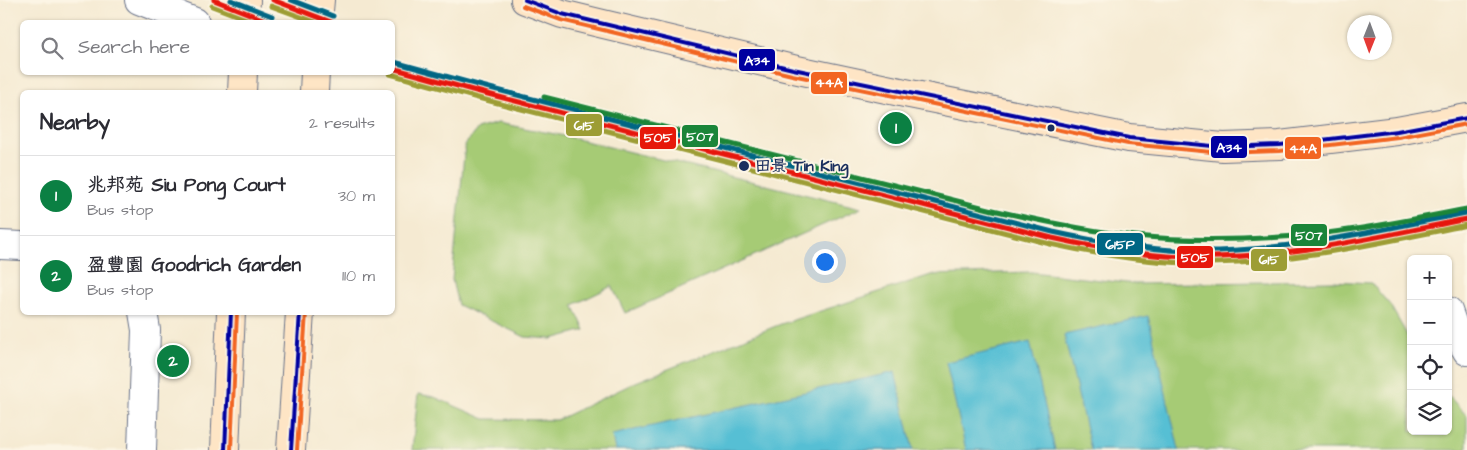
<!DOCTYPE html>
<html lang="en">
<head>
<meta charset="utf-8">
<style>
	:root { --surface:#fff; --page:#f7f7f7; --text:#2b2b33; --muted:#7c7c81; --line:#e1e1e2; --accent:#0b8043 }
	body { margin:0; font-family:"Architects Daughter","LXGW WenKai TC",sans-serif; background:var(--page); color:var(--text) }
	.controls { position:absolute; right:15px; bottom:15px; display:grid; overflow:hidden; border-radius:8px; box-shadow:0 1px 4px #0004 }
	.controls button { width:45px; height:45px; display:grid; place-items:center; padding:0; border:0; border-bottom:1px solid var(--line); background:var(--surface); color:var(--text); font:25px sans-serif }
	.compass { position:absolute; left:1347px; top:15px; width:45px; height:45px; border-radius:50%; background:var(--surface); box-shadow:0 1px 4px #0004; rotate:181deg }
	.you { position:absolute; left:824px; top:261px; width:18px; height:18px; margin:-12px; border:4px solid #fff; border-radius:50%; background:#1a73e8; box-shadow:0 0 0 8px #1a73e833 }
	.badge { display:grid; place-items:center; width:32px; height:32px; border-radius:50%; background:var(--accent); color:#fff; font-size:16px; font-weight:700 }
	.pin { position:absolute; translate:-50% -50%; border:2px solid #fff; box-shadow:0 1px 5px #0006 }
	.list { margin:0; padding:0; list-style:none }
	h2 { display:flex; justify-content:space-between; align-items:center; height:65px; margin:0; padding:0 20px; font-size:21px }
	h2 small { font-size:16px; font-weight:400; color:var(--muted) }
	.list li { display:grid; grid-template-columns:32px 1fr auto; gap:15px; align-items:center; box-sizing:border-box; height:80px; padding:0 20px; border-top:1px solid var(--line) }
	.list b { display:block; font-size:19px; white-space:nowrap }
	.list p { margin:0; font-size:16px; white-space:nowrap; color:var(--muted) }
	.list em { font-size:16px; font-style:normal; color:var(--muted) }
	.icon { flex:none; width:28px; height:28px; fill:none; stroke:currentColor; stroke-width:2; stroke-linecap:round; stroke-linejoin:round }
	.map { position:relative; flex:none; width:1467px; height:450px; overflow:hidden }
	.search { position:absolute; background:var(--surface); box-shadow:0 1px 4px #0004; left:20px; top:20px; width:375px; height:55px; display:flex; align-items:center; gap:12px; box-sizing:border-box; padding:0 18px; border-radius:8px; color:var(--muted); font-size:19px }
	.panel { position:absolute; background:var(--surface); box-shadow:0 1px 4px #0004; left:20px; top:90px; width:375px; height:225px; border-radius:8px }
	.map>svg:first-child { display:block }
	.green { fill:#a6cb74; stroke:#607d69 }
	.water { fill:#57bfd4; stroke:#397799 }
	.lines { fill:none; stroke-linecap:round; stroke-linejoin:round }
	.street-casing { stroke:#677087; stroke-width:30 }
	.secondary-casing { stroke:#677087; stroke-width:30 }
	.street { stroke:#fff; stroke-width:28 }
	.secondary { stroke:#fee5c5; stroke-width:28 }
	.bus-1-casing { stroke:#fcf5e5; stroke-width:8 }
	.bus-2-casing { stroke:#fcf5e5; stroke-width:8 }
	.bus-1 { stroke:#0000a0; stroke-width:4 }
	.bus-2 { stroke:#f26522; stroke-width:4 }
	.rail-1-casing { stroke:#fcf5e5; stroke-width:9 }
	.rail-2-casing { stroke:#fcf5e5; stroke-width:9 }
	.rail-3-casing { stroke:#fcf5e5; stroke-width:9 }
	.rail-4-casing { stroke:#fcf5e5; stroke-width:9 }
	.rail-1 { stroke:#e6180a; stroke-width:5 }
	.rail-2 { stroke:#9d9d35; stroke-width:5 }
	.rail-3 { stroke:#006684; stroke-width:5 }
	.rail-4 { stroke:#1a8539; stroke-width:5 }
	.bus-dot { fill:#1b2f5e; stroke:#fcf5e5; stroke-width:2 }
	.labels { text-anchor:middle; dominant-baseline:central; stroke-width:4; stroke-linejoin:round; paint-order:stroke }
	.stop-label { font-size:16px; font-weight:bold; fill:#1b2f5e; stroke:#fcf5e5; text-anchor:start }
	.line-badge { stroke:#fcf5e5; stroke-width:2 }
	.badge-label { font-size:14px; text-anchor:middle; font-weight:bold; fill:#fff }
</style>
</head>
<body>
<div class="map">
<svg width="1467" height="450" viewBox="0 0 1467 450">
	<rect width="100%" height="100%" fill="#fcf5e5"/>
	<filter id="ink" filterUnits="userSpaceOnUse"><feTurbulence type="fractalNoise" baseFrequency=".02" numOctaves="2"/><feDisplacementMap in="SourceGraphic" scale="10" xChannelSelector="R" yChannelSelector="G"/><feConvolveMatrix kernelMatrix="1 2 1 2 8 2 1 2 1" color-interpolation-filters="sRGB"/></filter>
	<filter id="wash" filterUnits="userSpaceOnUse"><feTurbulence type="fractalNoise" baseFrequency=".0096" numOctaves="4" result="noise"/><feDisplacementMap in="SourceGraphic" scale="20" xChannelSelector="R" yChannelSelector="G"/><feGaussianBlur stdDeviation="1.12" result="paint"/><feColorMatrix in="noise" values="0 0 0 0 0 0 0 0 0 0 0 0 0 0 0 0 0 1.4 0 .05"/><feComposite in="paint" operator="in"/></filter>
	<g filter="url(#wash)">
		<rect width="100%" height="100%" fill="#f5ead2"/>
		<path class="green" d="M 498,123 L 560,135 L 861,208 L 625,313 L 612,286 L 573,305 L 585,330 L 552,339 L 525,337 L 458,305 L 452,280 L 465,145 L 477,129 Z
			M 1031,272 L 1135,284 L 1333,281 L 1371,283 L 1390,305 L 1411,342 L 1411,431 L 1448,431 L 1448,395 L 1467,416 L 1467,450 L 412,450 L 418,394 L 434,397 L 485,419 L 557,420 L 636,382 L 781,324 L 931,275 Z"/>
		<path class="water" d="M 1148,316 L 1179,450 L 1091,450 L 1064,335 Z
			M 1030,342 L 1055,450 L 966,450 L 946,362 Z
			M 895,372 L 913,450 L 615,450 L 612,435 Z"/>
	</g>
	<g filter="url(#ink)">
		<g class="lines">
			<g class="street-casing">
				<path id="street" d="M 139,0 L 195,22
					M 0,245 L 22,246
					M 1448,311 L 1454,328 L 1467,351
					M 142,450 L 146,330 L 143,312"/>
			</g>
			<g class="secondary-casing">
				<path id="secondary" d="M 525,0 L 562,14 L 599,23 L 793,69 L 905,93 L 1129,138 L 1223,147 L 1280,145 L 1397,131 L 1467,118
					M 245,22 L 246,0
					M 318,22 L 320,0
					M 242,92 L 243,72
					M 314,92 L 315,72
					M 225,450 L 231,312
					M 291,450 L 300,312"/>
			</g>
			<use href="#street" class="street"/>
			<use href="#secondary" class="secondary"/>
			<g class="bus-1-casing">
				<path id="bus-1" d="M 525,0 L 562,14 L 793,69 L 1129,138 L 1223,147 L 1280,145 L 1397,131 L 1467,118
					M 225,450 L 231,312
					M 291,450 L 300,312"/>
			</g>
			<g class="bus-2-casing">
				<path id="bus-2" d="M 523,6 L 561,20 L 792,75 L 1128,144 L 1222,153 L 1280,151 L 1398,137 L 1467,124
					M 231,450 L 237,312
					M 297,450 L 306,312"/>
			</g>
			<use href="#bus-1" class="bus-1"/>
			<use href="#bus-2" class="bus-2"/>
			<g class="rail-1-casing">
				<path id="rail-1" d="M 214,0 L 270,22
					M 273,0 L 331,22
					M 392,68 L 476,91 L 1052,238 C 1097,248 1142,256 1188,257 C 1282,260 1375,237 1467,219"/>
			</g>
			<g class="rail-2-casing">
				<path id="rail-2" d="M 212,6 L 254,22
					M 271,6 L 315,22
					M 390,74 L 474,97 L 1050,244 C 1096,254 1142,262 1189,263 C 1283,265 1375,244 1467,225"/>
			</g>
			<g class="rail-3-casing">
				<path id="rail-3" d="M 231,0 L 272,16
					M 291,0 L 333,16
					M 394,62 L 478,85 L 1053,232 C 1098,242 1143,249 1188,251 C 1282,253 1375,231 1466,213"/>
			</g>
			<g class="rail-4-casing">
				<path id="rail-4" d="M 544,97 L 993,210 C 1040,221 1087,231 1135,236 C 1195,242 1257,240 1317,234 C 1368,229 1417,218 1467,209"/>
			</g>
			<use href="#rail-1" class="rail-1"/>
			<use href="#rail-2" class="rail-2"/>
			<use href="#rail-3" class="rail-3"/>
			<use href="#rail-4" class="rail-4"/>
		</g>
	</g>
	<g class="bus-dot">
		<circle cx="1051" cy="128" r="4.5"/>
		<circle cx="744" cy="166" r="6"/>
	</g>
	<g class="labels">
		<g class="stop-label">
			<text x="755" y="166">田景 Tin King</text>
		</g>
	</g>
	<g class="line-badge">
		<rect x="738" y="48" width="38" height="24" rx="5" fill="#0000a0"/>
		<rect x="810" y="71" width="38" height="24" rx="5" fill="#f26522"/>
		<rect x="565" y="113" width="38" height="24" rx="5" fill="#9d9d35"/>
		<rect x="681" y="124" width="38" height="24" rx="5" fill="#1a8539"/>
		<rect x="639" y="126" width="38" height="24" rx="5" fill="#e6180a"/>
		<rect x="1210" y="135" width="38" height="24" rx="5" fill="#0000a0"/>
		<rect x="1284" y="136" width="38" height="24" rx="5" fill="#f26522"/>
		<rect x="1290" y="223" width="38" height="24" rx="5" fill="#1a8539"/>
		<rect x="1096" y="232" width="48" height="24" rx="5" fill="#006684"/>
		<rect x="1176" y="245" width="38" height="24" rx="5" fill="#e6180a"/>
		<rect x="1250" y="248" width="38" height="24" rx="5" fill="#9d9d35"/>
	</g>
	<g class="badge-label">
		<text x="757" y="65">A34</text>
		<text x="829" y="87">44A</text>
		<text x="584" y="130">615</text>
		<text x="700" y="141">507</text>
		<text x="658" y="142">505</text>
		<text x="1229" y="152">A34</text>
		<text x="1303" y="153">44A</text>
		<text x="1309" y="240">507</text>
		<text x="1120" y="249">615P</text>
		<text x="1195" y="262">505</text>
		<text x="1269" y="264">615</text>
	</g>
</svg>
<div class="controls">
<button>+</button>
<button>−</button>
<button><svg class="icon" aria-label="locate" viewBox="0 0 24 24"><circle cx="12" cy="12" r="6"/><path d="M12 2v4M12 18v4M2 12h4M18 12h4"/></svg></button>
<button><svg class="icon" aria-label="layers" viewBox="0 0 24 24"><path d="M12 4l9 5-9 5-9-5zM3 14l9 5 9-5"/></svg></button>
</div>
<svg class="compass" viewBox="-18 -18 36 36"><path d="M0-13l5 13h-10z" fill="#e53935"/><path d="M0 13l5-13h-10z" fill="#7c7c81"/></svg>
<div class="you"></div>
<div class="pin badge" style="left:896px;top:128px">1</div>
<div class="pin badge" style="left:173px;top:361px">2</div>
<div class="search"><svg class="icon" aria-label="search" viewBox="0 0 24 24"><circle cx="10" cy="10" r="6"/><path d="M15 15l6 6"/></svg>Search here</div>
<section class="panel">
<h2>Nearby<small>2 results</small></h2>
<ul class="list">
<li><span class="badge">1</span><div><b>兆邦苑 Siu Pong Court</b><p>Bus stop</p></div><em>30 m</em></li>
<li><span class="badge">2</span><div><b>盈豐園 Goodrich Garden</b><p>Bus stop</p></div><em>110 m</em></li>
</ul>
</section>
</div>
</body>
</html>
